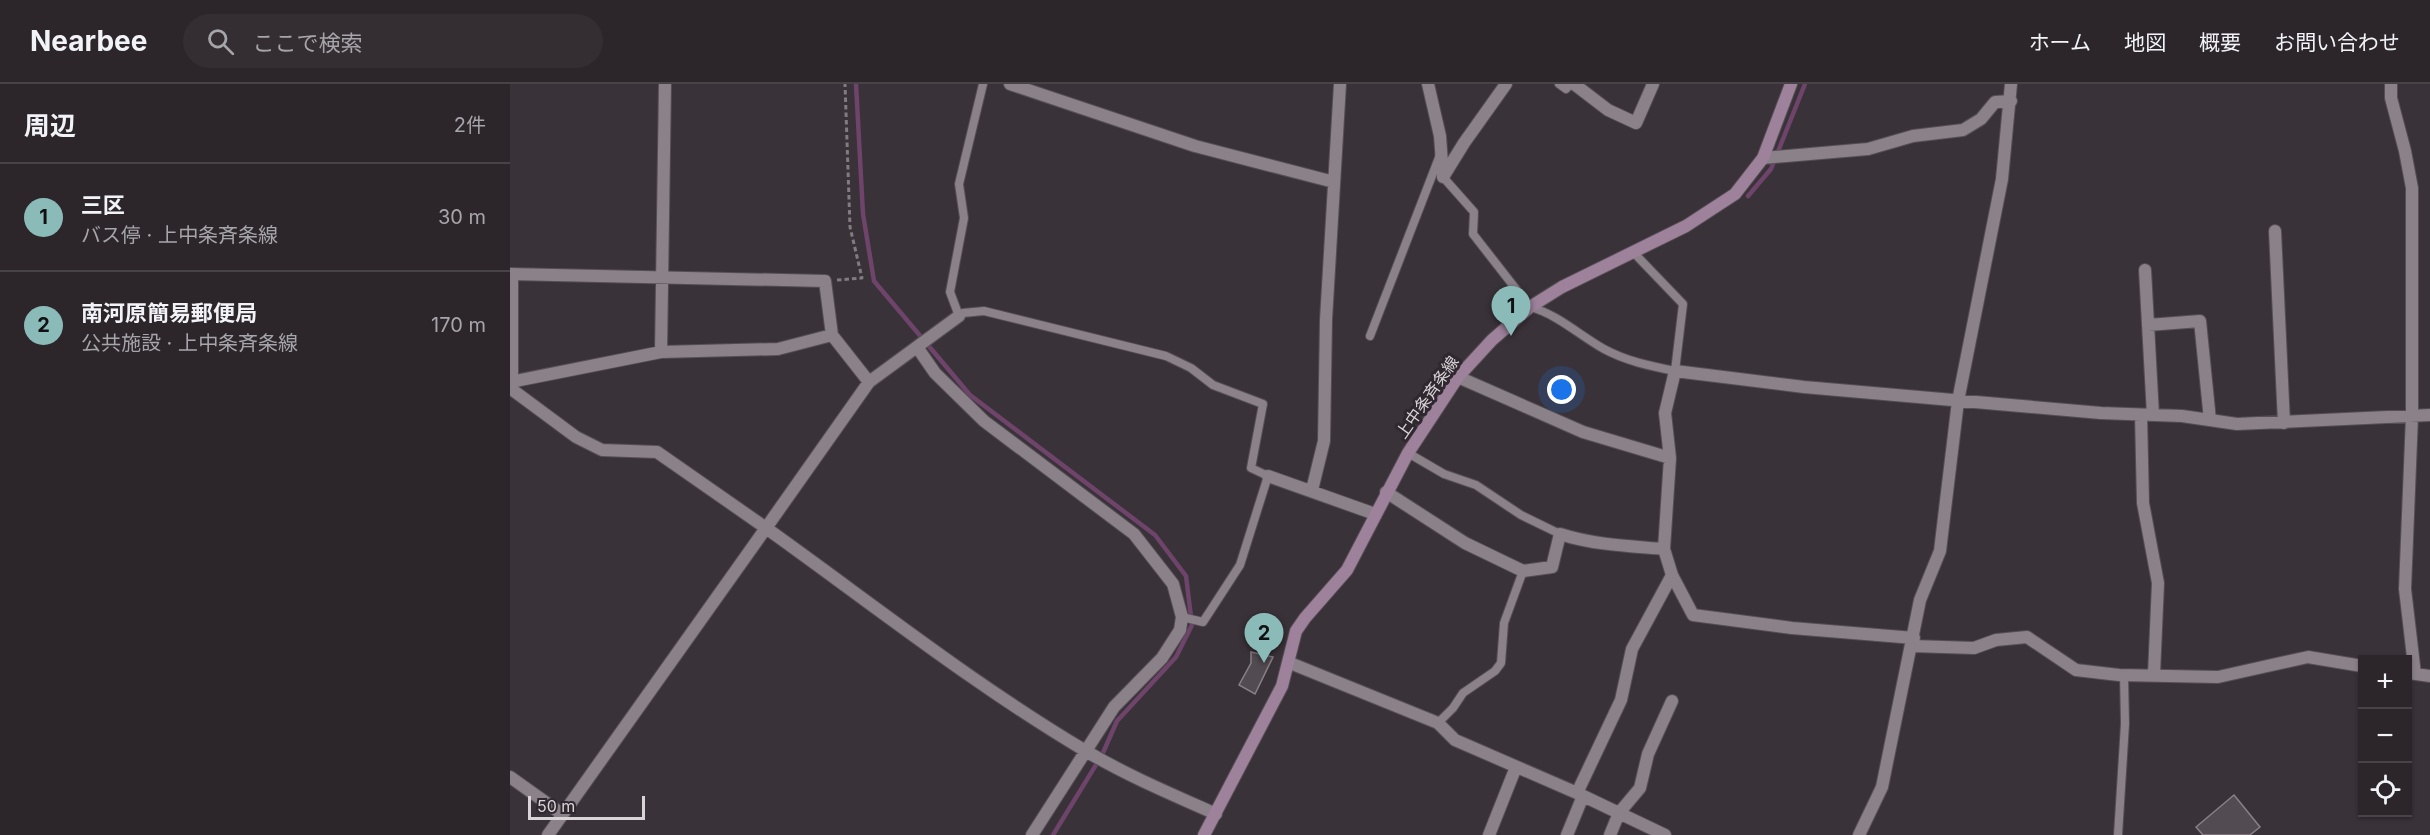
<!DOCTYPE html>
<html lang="ja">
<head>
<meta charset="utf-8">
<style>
	:root { --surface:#2c262b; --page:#342e33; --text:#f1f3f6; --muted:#a6a5a9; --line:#484347; --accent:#8bbbb9 }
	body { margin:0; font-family:Inter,"Noto Sans JP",sans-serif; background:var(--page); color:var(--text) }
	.controls { position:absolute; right:18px; bottom:18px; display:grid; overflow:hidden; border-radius:0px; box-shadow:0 2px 4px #0004 }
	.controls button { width:54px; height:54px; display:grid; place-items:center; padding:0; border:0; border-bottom:2px solid var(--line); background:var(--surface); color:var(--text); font:30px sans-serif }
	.scale { position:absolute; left:18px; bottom:15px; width:117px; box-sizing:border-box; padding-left:6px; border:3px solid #d9d4d8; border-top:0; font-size:16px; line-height:21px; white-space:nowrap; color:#d9d4d8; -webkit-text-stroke:4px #30282f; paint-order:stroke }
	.you { position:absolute; left:1052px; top:306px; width:21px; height:21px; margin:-15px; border:4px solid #fff; border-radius:50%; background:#1a73e8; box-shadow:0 0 0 9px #1a73e833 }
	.badge { display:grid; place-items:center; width:39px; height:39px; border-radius:50%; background:var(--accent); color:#111; font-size:20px; font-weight:700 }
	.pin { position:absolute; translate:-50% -50px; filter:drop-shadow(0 2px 3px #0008) }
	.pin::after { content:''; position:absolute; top:32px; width:21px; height:18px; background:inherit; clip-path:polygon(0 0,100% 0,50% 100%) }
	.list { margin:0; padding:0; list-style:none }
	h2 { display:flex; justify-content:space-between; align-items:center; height:78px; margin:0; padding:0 24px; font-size:26px }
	h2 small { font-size:20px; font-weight:400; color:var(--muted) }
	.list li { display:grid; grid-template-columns:39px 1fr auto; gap:18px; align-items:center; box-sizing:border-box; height:108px; padding:0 24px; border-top:2px solid var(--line) }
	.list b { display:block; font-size:22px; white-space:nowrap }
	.list p { margin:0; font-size:20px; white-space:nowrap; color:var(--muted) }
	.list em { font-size:20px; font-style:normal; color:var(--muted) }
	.icon { flex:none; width:33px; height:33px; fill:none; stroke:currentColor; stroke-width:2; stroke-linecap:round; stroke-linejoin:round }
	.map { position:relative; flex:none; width:1920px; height:751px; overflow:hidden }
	header { display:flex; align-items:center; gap:36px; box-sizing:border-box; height:84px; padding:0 30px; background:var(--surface); border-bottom:2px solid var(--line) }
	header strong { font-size:28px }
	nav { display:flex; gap:33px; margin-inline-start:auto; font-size:21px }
	.search { width:420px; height:54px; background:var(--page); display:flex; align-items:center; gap:15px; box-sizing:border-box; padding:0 21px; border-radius:33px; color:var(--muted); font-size:22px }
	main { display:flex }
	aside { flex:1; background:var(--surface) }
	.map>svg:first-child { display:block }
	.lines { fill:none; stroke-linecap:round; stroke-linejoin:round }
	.stream { stroke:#6e446b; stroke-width:4.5 }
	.building { fill:#534b52; stroke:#898087; stroke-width:1.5 }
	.service-casing { stroke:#554e54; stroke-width:10 }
	.minor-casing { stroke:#554e54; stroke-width:14 }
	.secondary-casing { stroke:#554e54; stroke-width:14 }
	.path { stroke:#827b81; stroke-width:3; stroke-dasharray:4.5 3; stroke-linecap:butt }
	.service { stroke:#8a8189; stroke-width:8 }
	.minor { stroke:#8a8189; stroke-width:12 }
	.secondary { stroke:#9e819b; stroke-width:12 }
	.labels { text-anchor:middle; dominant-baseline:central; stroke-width:6; stroke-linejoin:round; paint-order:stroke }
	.street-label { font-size:16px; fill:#d9d4d8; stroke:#30282f }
</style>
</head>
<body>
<header>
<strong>Nearbee</strong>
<div class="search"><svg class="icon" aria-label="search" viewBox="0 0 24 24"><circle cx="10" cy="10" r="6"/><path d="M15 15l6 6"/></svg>ここで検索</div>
<nav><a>ホーム</a><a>地図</a><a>概要</a><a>お問い合わせ</a></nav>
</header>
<main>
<aside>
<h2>周辺<small>2件</small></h2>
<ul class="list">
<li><span class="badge">1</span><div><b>三区</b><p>バス停 · 上中条斉条線</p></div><em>30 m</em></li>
<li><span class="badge">2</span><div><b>南河原簡易郵便局</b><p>公共施設 · 上中条斉条線</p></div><em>170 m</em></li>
</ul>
</aside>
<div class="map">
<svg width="1920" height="751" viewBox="0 0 1920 751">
	<rect width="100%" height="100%" fill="#3a3239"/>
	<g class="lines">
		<path class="stream" d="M 346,0 L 353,130 L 364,197 L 460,311 L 645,451 L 676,492 L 682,541 L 666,573 L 607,637 L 592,671 L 543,751
			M 1238,112 L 1261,85 L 1295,0"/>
	</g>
	<path class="building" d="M 741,568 L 763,573 L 745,610 L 729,601 L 741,579 Z
		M 1724,711 L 1750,743 L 1740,751 L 1693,751 L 1686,743 Z"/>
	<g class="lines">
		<g class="service-casing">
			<path id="service" d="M 473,0 L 449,100 L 454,134 L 440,208 L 449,232 L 453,229 L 474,227 L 656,272 L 681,284 L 703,301 L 753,320 L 741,384 L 758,392 L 730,481 L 693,538 L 672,533
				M 1049,0 L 1056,5 L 1061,0
				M 933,93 L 964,128 L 963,150 L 1020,223 C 1047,230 1069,251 1094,265 C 1116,277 1140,282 1165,287 L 1173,220 L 1124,169
				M 860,252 L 930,71
				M 898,369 L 934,390 L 966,401 L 1011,431 L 1050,450
				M 928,639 L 943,624 L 953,609 L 985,587 L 991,579 L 994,539 L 1013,487
				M 1608,751 L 1615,640 L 1614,591"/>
		</g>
		<g class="minor-casing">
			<path id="minor" d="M 500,0 L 685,62 L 824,98
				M 918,0 L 930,52 L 933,93
				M 1064,0 L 1098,26 L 1126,39 L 1143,0
				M 1881,0 L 1881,14 L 1895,67 L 1902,104 L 1902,332 L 1895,505 L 1905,590
				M 1253,74 L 1358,65 L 1403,52 L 1453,46 L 1471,35 L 1485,18 L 1501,17
				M 933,93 L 954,59 L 996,0
				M 1765,147 L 1774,339
				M 1635,186 L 1643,331
				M 0,190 L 315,197 L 322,251 L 359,298 L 256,444 C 361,519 463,600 574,666 C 616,691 661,710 706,730
				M 2,190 L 2,297
				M 1638,241 L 1690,237 L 1700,336
				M 407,263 L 425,289 L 474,337 L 624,450 L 663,500 L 672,533 L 670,546 L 652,574 L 604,623 L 522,751
				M 151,268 L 155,0
				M 948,293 L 1073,348 L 1160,374
				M 0,298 L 151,268 L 268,265 L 322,251
				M 359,298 L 449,232
				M 0,304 L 66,353 L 92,366 L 147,368 L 256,444 L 38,751
				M 1631,331 L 1633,419 L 1648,499 L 1644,590
				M 758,392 L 865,430
				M 802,406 L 814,357 L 816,236 L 830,0
				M 876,408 L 955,459 L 1013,487 L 1042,483 L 1050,450 C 1084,461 1119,462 1154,465
				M 1404,554 L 1282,544 L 1183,531 L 1162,491 L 1154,465 L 1160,374 L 1155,329 L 1165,287 L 1294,303 L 1591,329 L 1672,332 L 1727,340 L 1920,331
				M 1402,562 L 1464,564 L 1486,556 L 1517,553 L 1566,586 L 1609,591 L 1708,593 L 1798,573 L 1852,582
				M 780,579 L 928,639 L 945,656 L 1067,709 L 1155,751
				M 1899,589 L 1920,592
				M 0,693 L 52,730
				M 1067,709 L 1111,616 L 1122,565 L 1162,491
				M 979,751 L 1006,683
				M 1057,751 L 1073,712
				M 1100,751 L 1109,729 L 1130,704 L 1138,670 L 1162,617
				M 1349,751 L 1372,703 L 1410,516 L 1430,467 L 1448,317 L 1492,95 L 1501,0"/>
		</g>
		<g class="secondary-casing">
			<path id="secondary" d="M 694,751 L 772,602 L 786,547 L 795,534 L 837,486 L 898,369 L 948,293 L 982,256 L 1020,223 L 1052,203 L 1176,142 L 1225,110 L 1253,74 L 1281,0"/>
		</g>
		<path class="path" d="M 327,196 L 352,194 L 340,143 L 335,0"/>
		<use href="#service" class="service"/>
		<use href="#minor" class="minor"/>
		<use href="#secondary" class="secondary"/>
	</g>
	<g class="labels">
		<g class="street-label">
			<text transform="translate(917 313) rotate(-55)">上中条斉条線</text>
		</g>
	</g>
</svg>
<div class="controls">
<button>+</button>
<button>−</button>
<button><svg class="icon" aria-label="locate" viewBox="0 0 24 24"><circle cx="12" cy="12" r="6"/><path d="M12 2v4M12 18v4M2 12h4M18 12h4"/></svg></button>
</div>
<div class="scale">50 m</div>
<div class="you"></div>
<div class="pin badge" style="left:1001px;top:252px">1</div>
<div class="pin badge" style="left:754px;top:579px">2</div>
</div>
</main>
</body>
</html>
